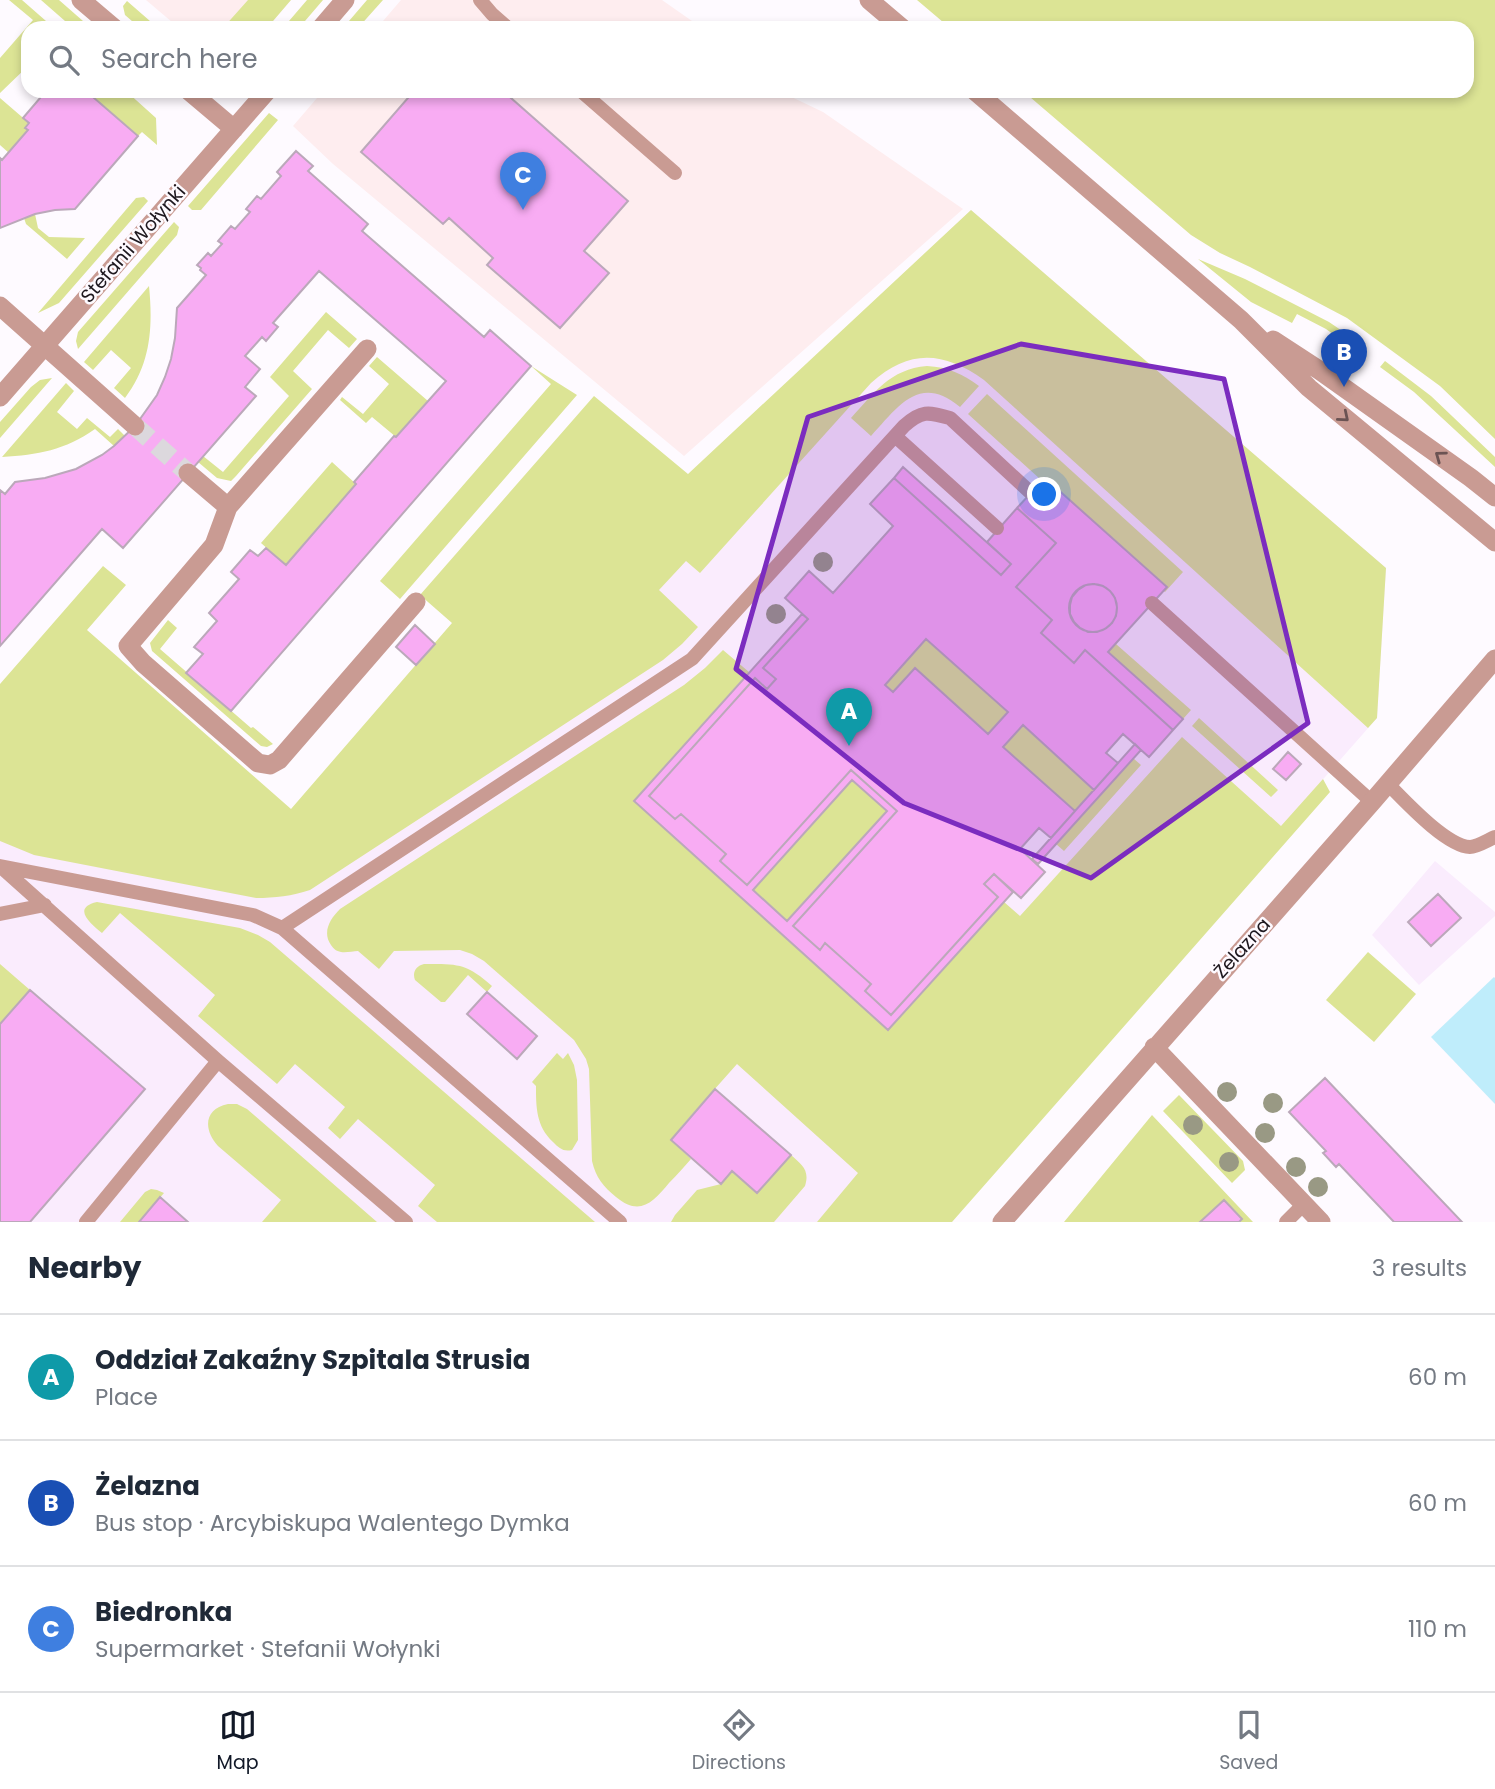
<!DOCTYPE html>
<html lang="en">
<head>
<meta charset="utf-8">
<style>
	:root { --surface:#fff; --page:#f2f2f3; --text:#1f2937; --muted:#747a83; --line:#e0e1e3; --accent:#111827 }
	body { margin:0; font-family:Poppins,sans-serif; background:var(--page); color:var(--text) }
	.you { position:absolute; left:1045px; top:495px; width:24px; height:24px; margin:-18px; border:5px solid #fff; border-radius:50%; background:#1a73e8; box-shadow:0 0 0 10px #1a73e833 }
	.badge { display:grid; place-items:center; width:46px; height:46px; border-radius:50%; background:var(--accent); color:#fff; font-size:23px; font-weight:700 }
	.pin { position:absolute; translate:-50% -58px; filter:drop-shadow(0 2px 4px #0008) }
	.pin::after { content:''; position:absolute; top:37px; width:24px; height:21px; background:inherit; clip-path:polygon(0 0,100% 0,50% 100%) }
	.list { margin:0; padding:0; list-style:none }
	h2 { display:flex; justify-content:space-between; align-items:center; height:91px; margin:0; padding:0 28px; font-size:30px }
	h2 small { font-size:23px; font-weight:400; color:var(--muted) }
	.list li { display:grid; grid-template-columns:46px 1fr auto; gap:21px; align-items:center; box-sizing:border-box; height:126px; padding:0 28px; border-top:2px solid var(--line) }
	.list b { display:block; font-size:26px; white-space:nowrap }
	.list p { margin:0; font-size:23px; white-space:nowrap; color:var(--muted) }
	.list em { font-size:23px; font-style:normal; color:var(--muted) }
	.icon { flex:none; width:38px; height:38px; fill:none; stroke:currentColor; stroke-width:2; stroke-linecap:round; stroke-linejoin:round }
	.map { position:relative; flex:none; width:1495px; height:1222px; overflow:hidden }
	.search { position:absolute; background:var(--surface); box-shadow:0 4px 10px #0003; left:21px; right:21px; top:21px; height:77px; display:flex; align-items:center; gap:18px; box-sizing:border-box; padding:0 24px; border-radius:21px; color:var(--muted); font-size:26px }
	.sheet { height:469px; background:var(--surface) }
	nav { display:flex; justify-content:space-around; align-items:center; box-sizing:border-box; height:98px; border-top:2px solid var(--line); background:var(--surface); font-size:19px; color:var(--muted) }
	nav a { display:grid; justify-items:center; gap:4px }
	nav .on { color:var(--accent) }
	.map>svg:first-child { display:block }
	.commercial { fill:#feedef }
	.built { fill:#faecfd }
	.green { fill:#dce495 }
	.water { fill:#bfedfb }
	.building { fill:#f8acf3; stroke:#bba8ba; stroke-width:2; fill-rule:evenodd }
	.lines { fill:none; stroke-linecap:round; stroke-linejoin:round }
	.minor-tunnel { stroke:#dcd8dd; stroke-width:19; stroke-dasharray:19 10; stroke-linecap:butt }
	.service { stroke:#c99b93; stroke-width:14 }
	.minor { stroke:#c99b93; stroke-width:19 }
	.tertiary { stroke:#c99b93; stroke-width:19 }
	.tree { fill:#999984 }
	.oneway { stroke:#6b5353 }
	.marked { fill:#7b2cbf; fill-opacity:0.2; stroke:#7b2cbf; stroke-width:5; stroke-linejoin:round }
	.labels { text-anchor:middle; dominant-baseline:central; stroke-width:5; stroke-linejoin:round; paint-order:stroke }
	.street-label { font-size:19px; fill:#1e181f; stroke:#fefaff }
</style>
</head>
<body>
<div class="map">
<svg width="1495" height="1222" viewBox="0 0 1495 1222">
	<rect width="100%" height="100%" fill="#fefaff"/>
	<path class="commercial" d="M 146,0 L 291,0 L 267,28 L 179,28 Z
		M 401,0 L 662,0 L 702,28 L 377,28 Z
		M 323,91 L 779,91 L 823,112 L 963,209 L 684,456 L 333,164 L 293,126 Z"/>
	<path class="built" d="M 971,210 L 1386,568 L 1377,718 L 933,1222 L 0,1222 L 0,773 L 270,874 Z
		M 1435,861 L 1495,912 L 1495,916 L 1419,985 L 1372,935 Z"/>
	<path class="green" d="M 9,0 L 22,0 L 54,28 L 28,28 L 28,66 L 0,93 L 0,58 L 33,20 Z
		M 41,0 L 59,0 L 91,28 L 73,28 Z
		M 248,0 L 291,0 L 267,28 L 223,28 Z
		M 307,0 L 323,0 L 299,28 L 283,28 Z
		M 367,0 L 383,0 L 358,28 L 343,28 Z
		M 917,0 L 1495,0 L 1495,439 L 1440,386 L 1347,318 L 1250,267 L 1220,253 L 1191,235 L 1023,91 L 1467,91 L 1467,28 L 950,28 Z
		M 127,1 L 158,28 L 140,28 L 125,15 L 123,6 Z
		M 86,91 L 126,91 L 156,118 L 157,145 L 142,132 L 138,136 Z
		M 0,98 L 29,123 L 25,128 L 28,130 L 9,153 L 0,145 Z
		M 269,113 L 278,120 L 201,210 L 192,210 L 188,206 Z
		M 144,197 L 148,201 L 59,303 L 38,313 L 136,198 Z
		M 971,210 L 1386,568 L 1377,718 L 1368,728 L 984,380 C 943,351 909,349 871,383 L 700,573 L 686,561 L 659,590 L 698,627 L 682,644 L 663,660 L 310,890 C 292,896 275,898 256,898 L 34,855 L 0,841 L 0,684 L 103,566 L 126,585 L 87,630 L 291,809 L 452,623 L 420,595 L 594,396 L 688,474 Z
		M 35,214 L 38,228 L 49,237 L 85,238 L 67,259 L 26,224 L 24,218 Z
		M 174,222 L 179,227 L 177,235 L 78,349 L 76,341 L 78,332 Z
		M 1198,259 L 1245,279 L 1329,322 L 1357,341 L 1352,348 L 1326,329 L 1297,314 L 1292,323 L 1251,302 Z
		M 149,286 C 153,327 151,364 125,398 L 114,388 L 131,368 L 111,350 L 93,370 L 84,362 Z
		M 326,312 L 357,339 L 349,348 L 328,330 L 293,371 L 312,389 L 236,476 L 231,481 L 217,478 L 198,462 L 203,456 L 223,472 L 289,396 L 270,377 Z
		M 377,357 L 428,401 L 396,437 L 372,417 L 366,423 L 340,400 L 342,397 L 363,414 L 389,384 L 369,366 Z
		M 1385,361 L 1431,396 L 1495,457 L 1495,467 L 1414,392 L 1380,367 Z
		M 531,366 L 577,395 L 400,599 L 380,581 L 551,384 Z
		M 927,366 C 948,367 963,374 979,386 L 960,407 C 919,373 898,407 871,436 L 851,418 C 874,393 890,369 927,366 Z
		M 52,378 L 0,438 L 0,422 L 31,387 L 40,380 Z
		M 66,383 L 74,391 L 57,412 L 77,429 L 87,418 L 110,437 L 118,429 L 125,436 L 114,446 L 95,429 C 65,450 38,455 2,457 Z
		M 987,394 L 1183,572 L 1165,592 L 968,414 Z
		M 332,462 L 356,484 L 286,565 L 261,543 Z
		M 168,620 L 177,628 L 160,649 L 251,728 L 253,727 L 273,744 L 267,747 L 261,746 L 152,651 L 150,643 Z
		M 926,639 L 1008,712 L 988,734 L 915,669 L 893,692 L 885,685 Z
		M 1116,644 L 1191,710 L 1183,719 L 1108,652 Z
		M 723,650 L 749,672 L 634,801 L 888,1029 L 1004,902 L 1020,916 L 1182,737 L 1281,826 L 1323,779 L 1330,792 L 952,1222 L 817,1222 L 858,1173 L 737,1064 L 681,1127 L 682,1129 L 671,1140 L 691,1159 C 684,1167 677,1175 669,1183 C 653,1202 640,1217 616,1197 C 603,1186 596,1178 592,1161 L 589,1069 L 586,1059 L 574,1040 L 484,961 L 472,954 L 460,950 L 394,951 L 379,969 L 358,951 C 353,951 346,953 341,952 C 336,951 334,949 331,945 C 322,932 330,919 340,909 L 684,685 L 705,668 Z
		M 1199,718 L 1278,790 L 1271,797 L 1192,726 Z
		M 1023,725 L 1094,790 L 1075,811 L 1003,747 Z
		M 1133,758 L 1141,765 L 1064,851 L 1056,844 Z
		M 852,780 L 887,811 L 787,921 L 753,890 Z
		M 97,902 L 240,928 L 258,935 L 270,942 L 595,1222 L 437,1222 L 418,1206 L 435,1185 L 358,1119 L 340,1139 L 328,1128 L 345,1107 L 295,1064 L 277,1084 L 198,1016 L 215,995 L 120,913 L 102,933 C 91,924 71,908 97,902 Z
		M 1368,952 L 1416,994 L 1374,1042 L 1326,1000 Z
		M 0,964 L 30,990 L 0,1024 Z
		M 424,964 C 458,964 466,963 492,986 L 487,992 L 468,975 L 445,1002 L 441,1002 L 415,980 C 412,972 416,966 424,964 Z
		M 557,1053 L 563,1059 L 568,1053 L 574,1065 L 577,1080 L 578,1140 L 572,1150 C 563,1152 559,1148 553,1142 C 536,1126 536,1107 536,1086 L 532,1082 Z
		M 1179,1095 L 1243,1161 L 1245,1170 L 1232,1183 L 1163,1111 Z
		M 228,1104 L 237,1104 L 247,1109 L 377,1222 L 262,1222 L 281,1200 L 218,1146 C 203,1129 204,1109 228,1104 Z
		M 1152,1115 L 1253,1222 L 1064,1222 Z
		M 791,1155 C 802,1165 810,1170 805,1186 L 774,1222 L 671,1222 L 675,1215 L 697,1190 L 721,1184 L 732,1171 L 757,1193 Z
		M 151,1189 L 157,1190 L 164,1193 L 139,1222 L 120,1222 L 145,1192 Z"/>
	<path class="water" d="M 1494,977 L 1495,978 L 1495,1104 L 1431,1037 Z"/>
	<path class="building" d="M 46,91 L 86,91 L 138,136 L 75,209 L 55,210 L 35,214 L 0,228 L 0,158 L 2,160 L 28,130 L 25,128 L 29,123 L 23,118 Z
		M 414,91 L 503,91 L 628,201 L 584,251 L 609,273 L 560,328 L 487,265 L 493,258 L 449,218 L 443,224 L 361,152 Z
		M 296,151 L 313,166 L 308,171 L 368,224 L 362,231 L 484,337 L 490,330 L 531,366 L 231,711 L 186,673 L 203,654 L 194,647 L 217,621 L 209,613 L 239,579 L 231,572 L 250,550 L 258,556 L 266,548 L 286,565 L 356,484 L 354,482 L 394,436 L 396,437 L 446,381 L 319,271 L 273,323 L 278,327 L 266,341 L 262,337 L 245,356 L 260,369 L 245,387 L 256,396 L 123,548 L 102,529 L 0,646 L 0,490 L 5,494 L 15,482 L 45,478 L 76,469 L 102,455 L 114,446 L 135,426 L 157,395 L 165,377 L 171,359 L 175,338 L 177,308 L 206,275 L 200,270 L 201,268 L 197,265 L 208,253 L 211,256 L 222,244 L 218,241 L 231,226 L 235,229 L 250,212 L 246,209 L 257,196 L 261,199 L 281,176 L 277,172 Z
		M 903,467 L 1011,564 L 1001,575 L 894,478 Z
		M 894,478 L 1001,575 L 1011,564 L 987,542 L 1017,508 L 1056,543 L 1016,587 L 1052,620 L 1041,633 L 1074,663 L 1085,650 L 1173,730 L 1149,757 L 1123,734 L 1106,753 L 1118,763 L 1094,790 L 1023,725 L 1003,747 L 1075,811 L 1051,838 L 1039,828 L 1020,849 L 1045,872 L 1021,898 L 994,874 L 984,884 L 998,897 L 891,1015 L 865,991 L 871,984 L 825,943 L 820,950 L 793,926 L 897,811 L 851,770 L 747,885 L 720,861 L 726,854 L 681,814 L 675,819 L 649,796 L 755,678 L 767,689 L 776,679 L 763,668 L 808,619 L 785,598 L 809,571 L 833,593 L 893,526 L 870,504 ZM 926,639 L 1008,712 L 988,734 L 915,668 L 893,692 L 885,685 Z
		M 1045,478 L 1167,587 L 1108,652 L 1183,719 L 1173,730 L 1085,650 L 1074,663 L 1041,633 L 1052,620 L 1016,587 L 1056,543 L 1017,508 ZM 1094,584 L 1103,586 L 1110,591 L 1115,598 L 1117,607 L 1116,616 L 1112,623 L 1105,629 L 1097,632 L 1088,632 L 1080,628 L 1074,622 L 1070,614 L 1070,605 L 1072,597 L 1078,590 L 1086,585 Z
		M1069 608a24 24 0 1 1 48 0a24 24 0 1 1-48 0Z
		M 802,614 L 808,619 L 763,668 L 776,679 L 767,689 L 755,678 L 649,796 L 675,819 L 681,814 L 726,854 L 720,861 L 747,885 L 851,770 L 897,811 L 793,926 L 820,950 L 825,943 L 871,984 L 865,991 L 891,1015 L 998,897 L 984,884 L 994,874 L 1013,892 L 888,1030 L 634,801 ZM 852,780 L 887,811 L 787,921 L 753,890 Z
		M 415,625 L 435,644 L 416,665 L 396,647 Z
		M 1135,744 L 1141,750 L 1038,864 L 1032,859 Z
		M 1288,752 L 1301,764 L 1286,780 L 1273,769 Z
		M 1438,894 L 1461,918 L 1431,946 L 1408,922 Z
		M 30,990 L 145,1089 L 30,1222 L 0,1222 L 0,1024 Z
		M 487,992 L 537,1036 L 517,1059 L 467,1014 Z
		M 1325,1078 L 1462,1222 L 1394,1222 L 1339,1164 L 1336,1167 L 1323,1153 L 1326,1151 L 1289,1112 Z
		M 715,1089 L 791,1155 L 757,1193 L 732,1171 L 721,1184 L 671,1140 Z
		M 160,1197 L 188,1222 L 139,1222 Z
		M 1224,1200 L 1242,1219 L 1239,1222 L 1200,1222 Z"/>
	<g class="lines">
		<path class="minor-tunnel" d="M 135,426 L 188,473"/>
		<path class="service" d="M 480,0 L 492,14 L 508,28
			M 581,91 L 675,173
			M 895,436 L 997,528
			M 1152,603 L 1372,802
			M 1388,784 C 1405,801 1446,846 1470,847 C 1477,847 1488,840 1495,837
			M 0,866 L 253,915 L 282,928 L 620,1222
			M 1,867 L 218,1061 L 406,1222
			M 0,914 L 45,905
			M 282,928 L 692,659 L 904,426 C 922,410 928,412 950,418 L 1031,493
			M 86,1222 L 218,1061
			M 1286,1222 L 1304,1204"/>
		<path class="minor" d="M 81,0 L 114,28
			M 321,28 L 345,0
			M 189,91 L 234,129
			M 0,306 L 135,426
			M 0,397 L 267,91
			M 188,473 L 228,507 L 214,545 L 128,646 L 143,663 L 258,763 L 270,765 L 279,760 L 416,602
			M 228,507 L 367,349
			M 1154,1047 L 1321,1222
			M 1002,1222 L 1372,802 L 1495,659"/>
		<path class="tertiary" d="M 869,0 L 902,28
			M 975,91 L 1241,320 L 1309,388 L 1495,542
			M 1273,340 L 1319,370 L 1471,478 L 1495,497"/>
	</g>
	<g class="tree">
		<circle cx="823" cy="562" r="10"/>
		<circle cx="776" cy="614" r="10"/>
		<circle cx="1227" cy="1092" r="10"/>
		<circle cx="1273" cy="1103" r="10"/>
		<circle cx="1193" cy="1125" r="10"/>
		<circle cx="1265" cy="1133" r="10"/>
		<circle cx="1229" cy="1162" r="10"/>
		<circle cx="1296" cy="1167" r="10"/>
		<circle cx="1318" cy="1187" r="10"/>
	</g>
	<defs><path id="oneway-chevron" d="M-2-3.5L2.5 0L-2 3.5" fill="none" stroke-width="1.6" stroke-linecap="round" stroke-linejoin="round" transform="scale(1.75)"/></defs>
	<g class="oneway">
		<use href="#oneway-chevron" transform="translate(1344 417) rotate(40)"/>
		<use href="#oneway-chevron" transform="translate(1440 456) rotate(-144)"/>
	</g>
	<path class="marked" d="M 1021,344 L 1224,379 L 1308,723 L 1091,878 L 904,803 L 736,669 L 808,417 Z"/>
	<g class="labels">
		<g class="street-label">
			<text transform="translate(133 244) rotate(-49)">Stefanii Wołynki</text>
			<text transform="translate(1242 948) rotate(-48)">Żelazna</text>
		</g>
	</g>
</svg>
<div class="you"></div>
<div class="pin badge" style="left:849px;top:746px;background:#0f9aa8">A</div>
<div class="pin badge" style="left:1344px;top:387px;background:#1a4fb4">B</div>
<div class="pin badge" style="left:523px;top:210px;background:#3f7fe0">C</div>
<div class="search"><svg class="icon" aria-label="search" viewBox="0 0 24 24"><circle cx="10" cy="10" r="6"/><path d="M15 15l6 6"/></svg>Search here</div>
</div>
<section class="sheet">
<h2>Nearby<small>3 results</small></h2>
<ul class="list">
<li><span class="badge" style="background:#0f9aa8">A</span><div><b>Oddział Zakaźny Szpitala Strusia</b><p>Place</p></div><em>60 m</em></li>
<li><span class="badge" style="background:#1a4fb4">B</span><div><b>Żelazna</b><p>Bus stop · Arcybiskupa Walentego Dymka</p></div><em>60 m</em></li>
<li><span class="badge" style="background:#3f7fe0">C</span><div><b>Biedronka</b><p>Supermarket · Stefanii Wołynki</p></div><em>110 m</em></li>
</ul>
</section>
<nav>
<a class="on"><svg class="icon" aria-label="map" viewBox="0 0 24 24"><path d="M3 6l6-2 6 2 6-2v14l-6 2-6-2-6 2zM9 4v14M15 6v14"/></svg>Map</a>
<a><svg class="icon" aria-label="directions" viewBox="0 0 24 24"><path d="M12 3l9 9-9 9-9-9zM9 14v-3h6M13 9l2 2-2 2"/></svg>Directions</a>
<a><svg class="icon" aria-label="saved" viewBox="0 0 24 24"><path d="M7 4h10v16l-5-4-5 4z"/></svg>Saved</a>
</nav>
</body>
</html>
